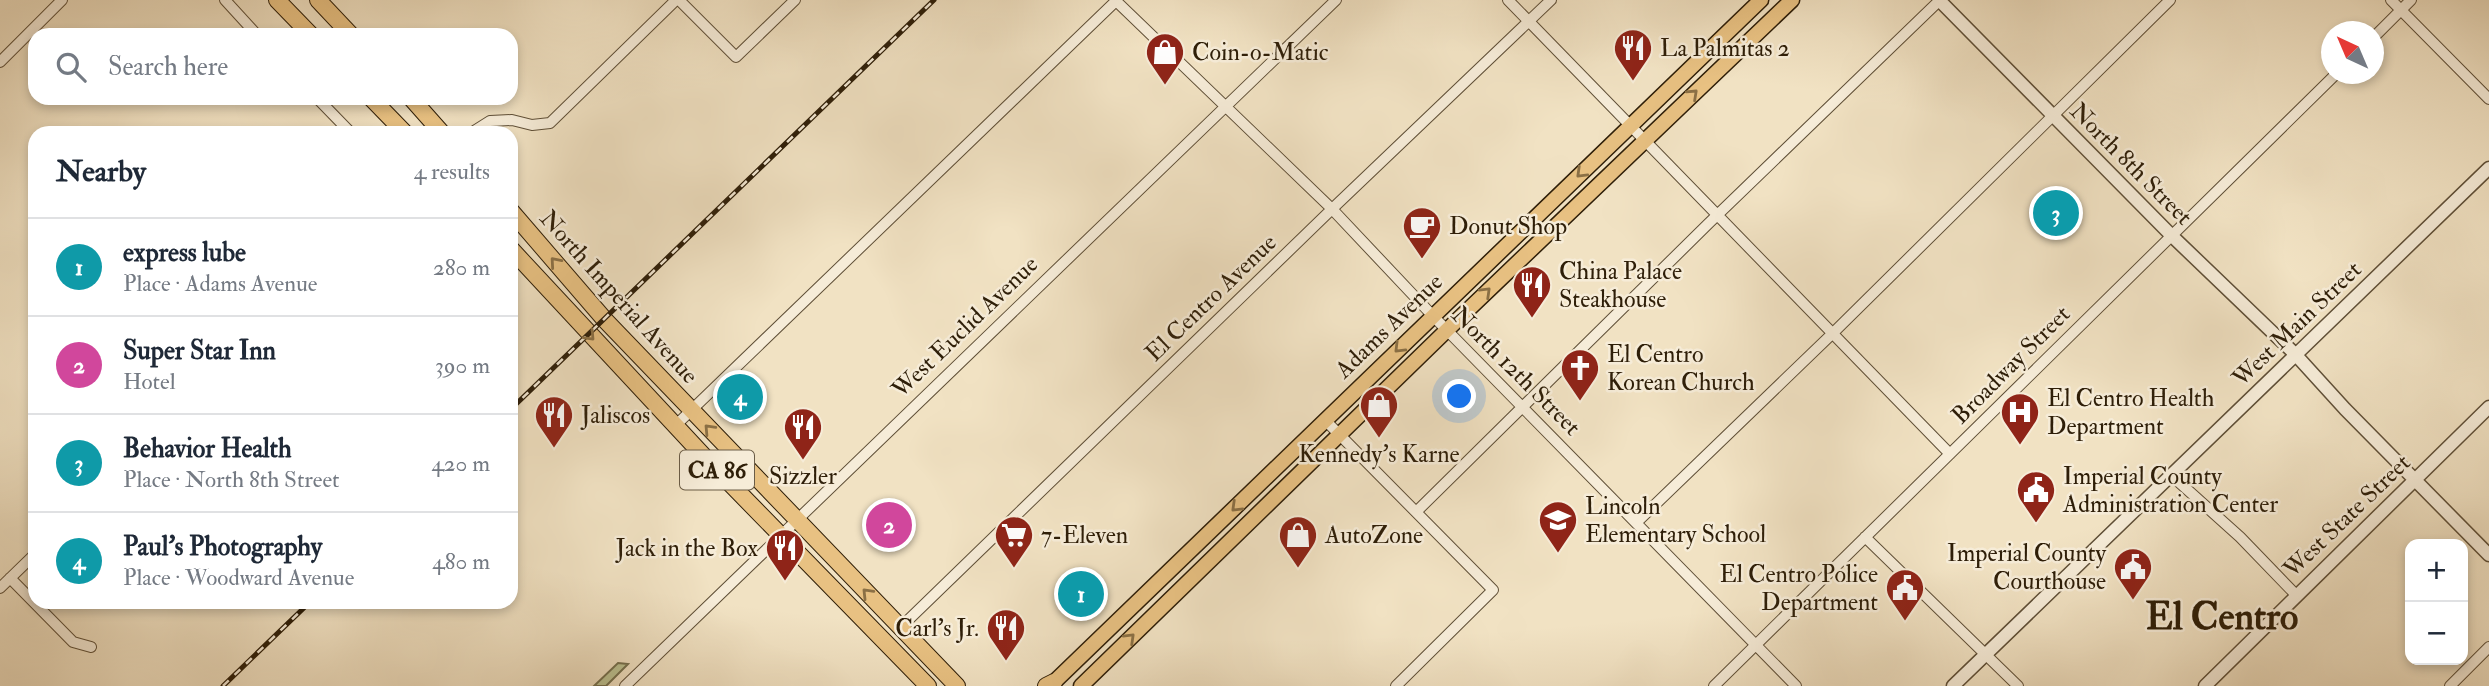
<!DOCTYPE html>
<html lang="en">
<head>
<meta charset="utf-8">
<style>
	:root { --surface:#fff; --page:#f2f2f3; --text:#1f2937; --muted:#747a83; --line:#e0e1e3; --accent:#b45309 }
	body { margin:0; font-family:"IM FELL Double Pica",serif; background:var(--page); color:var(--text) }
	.controls { position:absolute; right:21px; bottom:21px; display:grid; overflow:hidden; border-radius:14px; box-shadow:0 4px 10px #0003 }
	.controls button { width:63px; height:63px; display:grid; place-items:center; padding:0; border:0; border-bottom:2px solid var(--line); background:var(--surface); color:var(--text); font:35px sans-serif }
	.compass { position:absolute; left:2321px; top:21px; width:63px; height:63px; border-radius:50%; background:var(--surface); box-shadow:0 4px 10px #0003; rotate:316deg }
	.you { position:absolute; left:1460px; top:397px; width:24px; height:24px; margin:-18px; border:5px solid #fff; border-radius:50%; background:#1a73e8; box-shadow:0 0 0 10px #1a73e833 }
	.badge { display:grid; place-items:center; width:46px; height:46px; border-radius:50%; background:var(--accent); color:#fff; font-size:23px; font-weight:700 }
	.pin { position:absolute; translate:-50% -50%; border:4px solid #fff; box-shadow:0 2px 7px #0006 }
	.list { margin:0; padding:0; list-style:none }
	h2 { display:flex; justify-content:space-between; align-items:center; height:91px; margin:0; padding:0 28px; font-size:30px }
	h2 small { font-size:23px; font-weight:400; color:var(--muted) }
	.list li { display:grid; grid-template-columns:46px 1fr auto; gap:21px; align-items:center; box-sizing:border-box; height:98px; padding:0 28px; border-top:2px solid var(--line) }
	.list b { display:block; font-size:26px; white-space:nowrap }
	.list p { margin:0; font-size:23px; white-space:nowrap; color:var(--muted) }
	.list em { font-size:23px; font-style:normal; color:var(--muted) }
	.icon { flex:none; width:38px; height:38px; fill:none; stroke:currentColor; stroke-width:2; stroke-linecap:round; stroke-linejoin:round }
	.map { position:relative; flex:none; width:2489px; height:686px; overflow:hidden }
	.search { position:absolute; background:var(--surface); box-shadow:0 4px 10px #0003; left:28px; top:28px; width:490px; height:77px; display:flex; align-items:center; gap:18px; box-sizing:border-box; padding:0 24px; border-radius:21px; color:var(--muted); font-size:26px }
	.panel { position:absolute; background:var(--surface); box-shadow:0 4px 10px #0003; left:28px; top:126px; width:490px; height:483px; border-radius:21px }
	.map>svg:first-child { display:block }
	.green { fill:#bcc393; stroke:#75704e; stroke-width:2 }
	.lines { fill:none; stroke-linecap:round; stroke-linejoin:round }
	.minor-casing { stroke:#5f4f37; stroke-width:12 }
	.tertiary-casing { stroke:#5f4f37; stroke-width:15 }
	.primary-casing { stroke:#2e1e08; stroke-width:17 }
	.trunk-casing { stroke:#2e1e08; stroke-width:18 }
	.minor { stroke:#f6ecd8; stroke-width:10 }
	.tertiary { stroke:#f6ecd8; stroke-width:12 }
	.primary { stroke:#e8c182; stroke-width:14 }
	.trunk { stroke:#e8c182; stroke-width:16 }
	.rail-casing { stroke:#2e1e08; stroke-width:5 }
	.rail { stroke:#f6ecd8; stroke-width:2.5; stroke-dasharray:8; stroke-linecap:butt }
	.oneway { stroke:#8b7045 }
	.labels { text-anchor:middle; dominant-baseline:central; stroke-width:5; stroke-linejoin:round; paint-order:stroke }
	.shield { fill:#f6ecd8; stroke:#6a5c46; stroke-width:2 }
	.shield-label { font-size:23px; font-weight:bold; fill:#2e1e08 }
	.poi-label { font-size:24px; fill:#2e1e08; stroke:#f6ecd8; text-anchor:start }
	.street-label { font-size:24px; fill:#2e1e08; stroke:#f6ecd8 }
	.town-label { font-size:38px; font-weight:bold; fill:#2e1e08; stroke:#f6ecd8 }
</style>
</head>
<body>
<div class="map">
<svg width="2489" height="686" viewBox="0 0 2489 686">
	<rect width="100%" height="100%" fill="#f1e2c3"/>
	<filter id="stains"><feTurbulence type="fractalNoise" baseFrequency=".00286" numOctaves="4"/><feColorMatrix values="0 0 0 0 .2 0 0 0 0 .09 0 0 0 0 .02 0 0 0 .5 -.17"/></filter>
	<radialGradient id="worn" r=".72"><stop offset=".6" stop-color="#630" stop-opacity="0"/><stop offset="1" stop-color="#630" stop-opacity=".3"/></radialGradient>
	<path class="green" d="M 618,663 L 628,664 L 606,686 L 594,686 Z"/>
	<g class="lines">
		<g class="minor-casing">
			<path id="minor" d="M 225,0 L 257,35
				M 679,0 L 736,57 L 795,0
				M 1115,0 L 1332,209 L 1432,315 L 1796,686
				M 1508,0 L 1950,454
				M 2391,0 L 2489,99
				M 2374,37 L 2411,0
				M 0,62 L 62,0
				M 317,98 L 351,133
				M 471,133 L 490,121 L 512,120 L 532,125 L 550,123 L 676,0
				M 1325,420 L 1493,590 L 1396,686
				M 676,425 L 1117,0
				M 2171,475 L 2240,537 L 2296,595
				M 1417,511 L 1709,223 L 1940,0
				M 1637,522 L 1833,333 L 2170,0
				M 1865,537 L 2018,686
				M 10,578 L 73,642 L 91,647
				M 0,588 L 35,554
				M 901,627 L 1332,209 L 1551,0
				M 625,686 L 1336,0
				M 1714,686 L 2336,74
				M 2450,686 L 2489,647"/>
		</g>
		<g class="tertiary-casing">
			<path id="tertiary" d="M 1939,0 L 2172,236 L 2295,354 L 2345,409 L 2489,555
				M 1953,686 L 2489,168
				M 2205,686 L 2489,407"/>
		</g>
		<g class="primary-casing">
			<path id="primary" d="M 1050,686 L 1761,0
				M 1081,686 L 1447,330 L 1792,0"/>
		</g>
		<g class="trunk-casing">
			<path id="trunk" d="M 277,0 L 311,35
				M 318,0 L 351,35
				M 371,98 L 405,133
				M 411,98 L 442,133
				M 511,211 L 605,320 L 957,686
				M 511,249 L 713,466 L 928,686
				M 1046,686 L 1054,682"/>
		</g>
		<use href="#minor" class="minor"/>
		<use href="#tertiary" class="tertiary"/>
		<use href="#primary" class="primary"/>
		<use href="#trunk" class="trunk"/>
		<g class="rail-casing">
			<path id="rail" d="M 511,409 L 934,0
				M 223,686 L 310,602"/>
		</g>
		<use href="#rail" class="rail"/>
	</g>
	<defs><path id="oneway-chevron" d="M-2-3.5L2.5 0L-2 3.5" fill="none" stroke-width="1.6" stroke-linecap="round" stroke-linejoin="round" transform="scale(1.75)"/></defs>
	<g class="oneway">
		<use href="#oneway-chevron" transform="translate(1693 94) rotate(-43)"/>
		<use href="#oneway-chevron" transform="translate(1581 173) rotate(136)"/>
		<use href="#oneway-chevron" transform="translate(555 262) rotate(-131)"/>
		<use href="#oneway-chevron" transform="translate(1486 292) rotate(-44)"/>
		<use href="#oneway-chevron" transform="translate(590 336) rotate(47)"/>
		<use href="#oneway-chevron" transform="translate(1399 348) rotate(135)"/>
		<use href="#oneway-chevron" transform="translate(709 429) rotate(-133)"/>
		<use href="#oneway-chevron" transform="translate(1236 507) rotate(136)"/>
		<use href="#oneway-chevron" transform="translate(867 593) rotate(-134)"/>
		<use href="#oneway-chevron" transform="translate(1130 638) rotate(-44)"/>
	</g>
	<defs>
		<g id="restaurant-pin" transform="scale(2.0125)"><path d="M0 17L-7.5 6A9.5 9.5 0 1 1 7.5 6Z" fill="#8f2418" stroke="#f6ecd8"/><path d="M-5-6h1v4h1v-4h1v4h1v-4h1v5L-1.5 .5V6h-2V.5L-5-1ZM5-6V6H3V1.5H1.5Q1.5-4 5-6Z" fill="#fff"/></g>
		<g id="shop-pin" transform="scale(2.0125)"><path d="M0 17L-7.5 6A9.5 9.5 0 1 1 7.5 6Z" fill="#8f2418" stroke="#f6ecd8"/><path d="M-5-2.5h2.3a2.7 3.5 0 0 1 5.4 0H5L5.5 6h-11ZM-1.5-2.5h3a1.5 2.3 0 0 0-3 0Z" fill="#fff"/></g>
		<g id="cafe-pin" transform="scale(2.0125)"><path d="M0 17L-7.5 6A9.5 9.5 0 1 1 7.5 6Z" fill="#8f2418" stroke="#f6ecd8"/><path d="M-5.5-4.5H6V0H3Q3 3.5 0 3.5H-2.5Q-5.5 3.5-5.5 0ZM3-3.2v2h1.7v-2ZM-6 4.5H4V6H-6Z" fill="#fff"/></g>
		<g id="church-pin" transform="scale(2.0125)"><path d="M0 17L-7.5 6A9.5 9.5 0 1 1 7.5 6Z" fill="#8f2418" stroke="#f6ecd8"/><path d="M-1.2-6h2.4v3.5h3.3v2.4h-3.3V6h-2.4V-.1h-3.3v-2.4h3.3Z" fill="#fff"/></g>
		<g id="hospital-pin" transform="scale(2.0125)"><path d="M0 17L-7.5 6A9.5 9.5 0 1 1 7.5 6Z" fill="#8f2418" stroke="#f6ecd8"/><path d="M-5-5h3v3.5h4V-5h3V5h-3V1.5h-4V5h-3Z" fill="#fff"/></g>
		<g id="civic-pin" transform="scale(2.0125)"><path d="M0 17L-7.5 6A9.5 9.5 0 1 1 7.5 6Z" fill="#8f2418" stroke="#f6ecd8"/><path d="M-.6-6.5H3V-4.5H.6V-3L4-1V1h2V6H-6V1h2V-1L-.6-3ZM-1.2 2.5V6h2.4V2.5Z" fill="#fff"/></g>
		<g id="school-pin" transform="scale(2.0125)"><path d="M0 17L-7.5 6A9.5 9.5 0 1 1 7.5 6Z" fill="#8f2418" stroke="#f6ecd8"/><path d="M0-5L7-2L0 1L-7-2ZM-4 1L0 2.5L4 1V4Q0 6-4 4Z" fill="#fff"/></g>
		<g id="supermarket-pin" transform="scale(2.0125)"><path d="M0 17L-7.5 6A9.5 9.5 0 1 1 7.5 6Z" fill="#8f2418" stroke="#f6ecd8"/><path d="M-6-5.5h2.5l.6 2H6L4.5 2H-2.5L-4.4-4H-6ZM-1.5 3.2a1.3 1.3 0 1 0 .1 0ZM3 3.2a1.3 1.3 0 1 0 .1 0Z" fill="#fff"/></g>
	</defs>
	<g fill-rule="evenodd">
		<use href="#restaurant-pin" x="1633" y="48"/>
		<use href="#shop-pin" x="1165" y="52"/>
		<use href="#cafe-pin" x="1422" y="226"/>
		<use href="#restaurant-pin" x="1532" y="285"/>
		<use href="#church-pin" x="1580" y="368"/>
		<use href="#shop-pin" x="1379" y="405"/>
		<use href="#hospital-pin" x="2020" y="412"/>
		<use href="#restaurant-pin" x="554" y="415"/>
		<use href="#restaurant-pin" x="803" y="427"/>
		<use href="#civic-pin" x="2036" y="490"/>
		<use href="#school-pin" x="1558" y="520"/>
		<use href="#supermarket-pin" x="1014" y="535"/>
		<use href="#shop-pin" x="1298" y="535"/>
		<use href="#restaurant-pin" x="785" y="548"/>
		<use href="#civic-pin" x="2133" y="567"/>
		<use href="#civic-pin" x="1905" y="588"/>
		<use href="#restaurant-pin" x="1006" y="628"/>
	</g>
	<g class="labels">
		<rect class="shield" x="680" y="450.5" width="74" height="39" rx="5"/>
		<g class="shield-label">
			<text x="717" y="470">CA 86</text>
		</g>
		<g class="poi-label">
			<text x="1660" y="48">La Palmitas 2</text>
			<text x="1192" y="52">Coin-o-Matic</text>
			<text x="1449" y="226">Donut Shop</text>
			<text x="1559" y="271">China Palace<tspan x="1559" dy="28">Steakhouse</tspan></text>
			<text x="1607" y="354">El Centro<tspan x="1607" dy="28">Korean Church</tspan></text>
			<text x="2047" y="398">El Centro Health<tspan x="2047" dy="28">Department</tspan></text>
			<text x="581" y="415">Jaliscos</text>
			<text x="1379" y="454" text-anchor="middle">Kennedy's Karne</text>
			<text x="803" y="476" text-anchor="middle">Sizzler</text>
			<text x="2063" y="476">Imperial County<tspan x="2063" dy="28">Administration Center</tspan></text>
			<text x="1585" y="506">Lincoln<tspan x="1585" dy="28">Elementary School</tspan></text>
			<text x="1041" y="535">7-Eleven</text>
			<text x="1325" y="535">AutoZone</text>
			<text x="758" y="548" text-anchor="end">Jack in the Box</text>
			<text x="2106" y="553" text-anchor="end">Imperial County<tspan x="2106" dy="28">Courthouse</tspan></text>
			<text x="1878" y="574" text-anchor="end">El Centro Police<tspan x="1878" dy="28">Department</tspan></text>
			<text x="979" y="628" text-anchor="end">Carl's Jr.</text>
		</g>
		<g class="street-label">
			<text transform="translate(2131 164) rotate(45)">North 8th Street</text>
			<text transform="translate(619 297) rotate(48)">North Imperial Avenue</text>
			<text transform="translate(1211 298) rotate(-44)">El Centro Avenue</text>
			<text transform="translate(2297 324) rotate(-44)">West Main Street</text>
			<text transform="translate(1389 326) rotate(-44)">Adams Avenue</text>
			<text transform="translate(965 327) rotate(-44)">West Euclid Avenue</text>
			<text transform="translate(2011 365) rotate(-45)">Broadway Street</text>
			<text transform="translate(1516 371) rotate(45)">North 12th Street</text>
			<text transform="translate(2347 516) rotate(-44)">West State Street</text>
		</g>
		<g class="town-label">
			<text x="2222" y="617">El Centro</text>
		</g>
	</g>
	<rect width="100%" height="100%" filter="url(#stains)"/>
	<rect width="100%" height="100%" fill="url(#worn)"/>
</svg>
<div class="controls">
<button>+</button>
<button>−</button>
</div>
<svg class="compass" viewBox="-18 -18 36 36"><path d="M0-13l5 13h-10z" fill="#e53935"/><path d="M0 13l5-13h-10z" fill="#747a83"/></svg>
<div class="you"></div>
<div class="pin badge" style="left:1081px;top:594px;background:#0f9aa8">1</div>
<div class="pin badge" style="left:889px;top:525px;background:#d1479c">2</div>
<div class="pin badge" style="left:2056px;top:213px;background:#0f9aa8">3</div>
<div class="pin badge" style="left:740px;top:397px;background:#0f9aa8">4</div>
<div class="search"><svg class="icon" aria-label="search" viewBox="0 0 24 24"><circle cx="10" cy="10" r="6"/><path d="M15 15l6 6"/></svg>Search here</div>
<section class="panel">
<h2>Nearby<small>4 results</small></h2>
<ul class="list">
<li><span class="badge" style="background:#0f9aa8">1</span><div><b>express lube</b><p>Place · Adams Avenue</p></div><em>280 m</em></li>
<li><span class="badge" style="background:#d1479c">2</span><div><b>Super Star Inn</b><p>Hotel</p></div><em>390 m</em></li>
<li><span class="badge" style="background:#0f9aa8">3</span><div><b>Behavior Health</b><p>Place · North 8th Street</p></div><em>420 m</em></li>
<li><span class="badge" style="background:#0f9aa8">4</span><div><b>Paul's Photography</b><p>Place · Woodward Avenue</p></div><em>480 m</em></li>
</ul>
</section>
</div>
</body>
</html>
